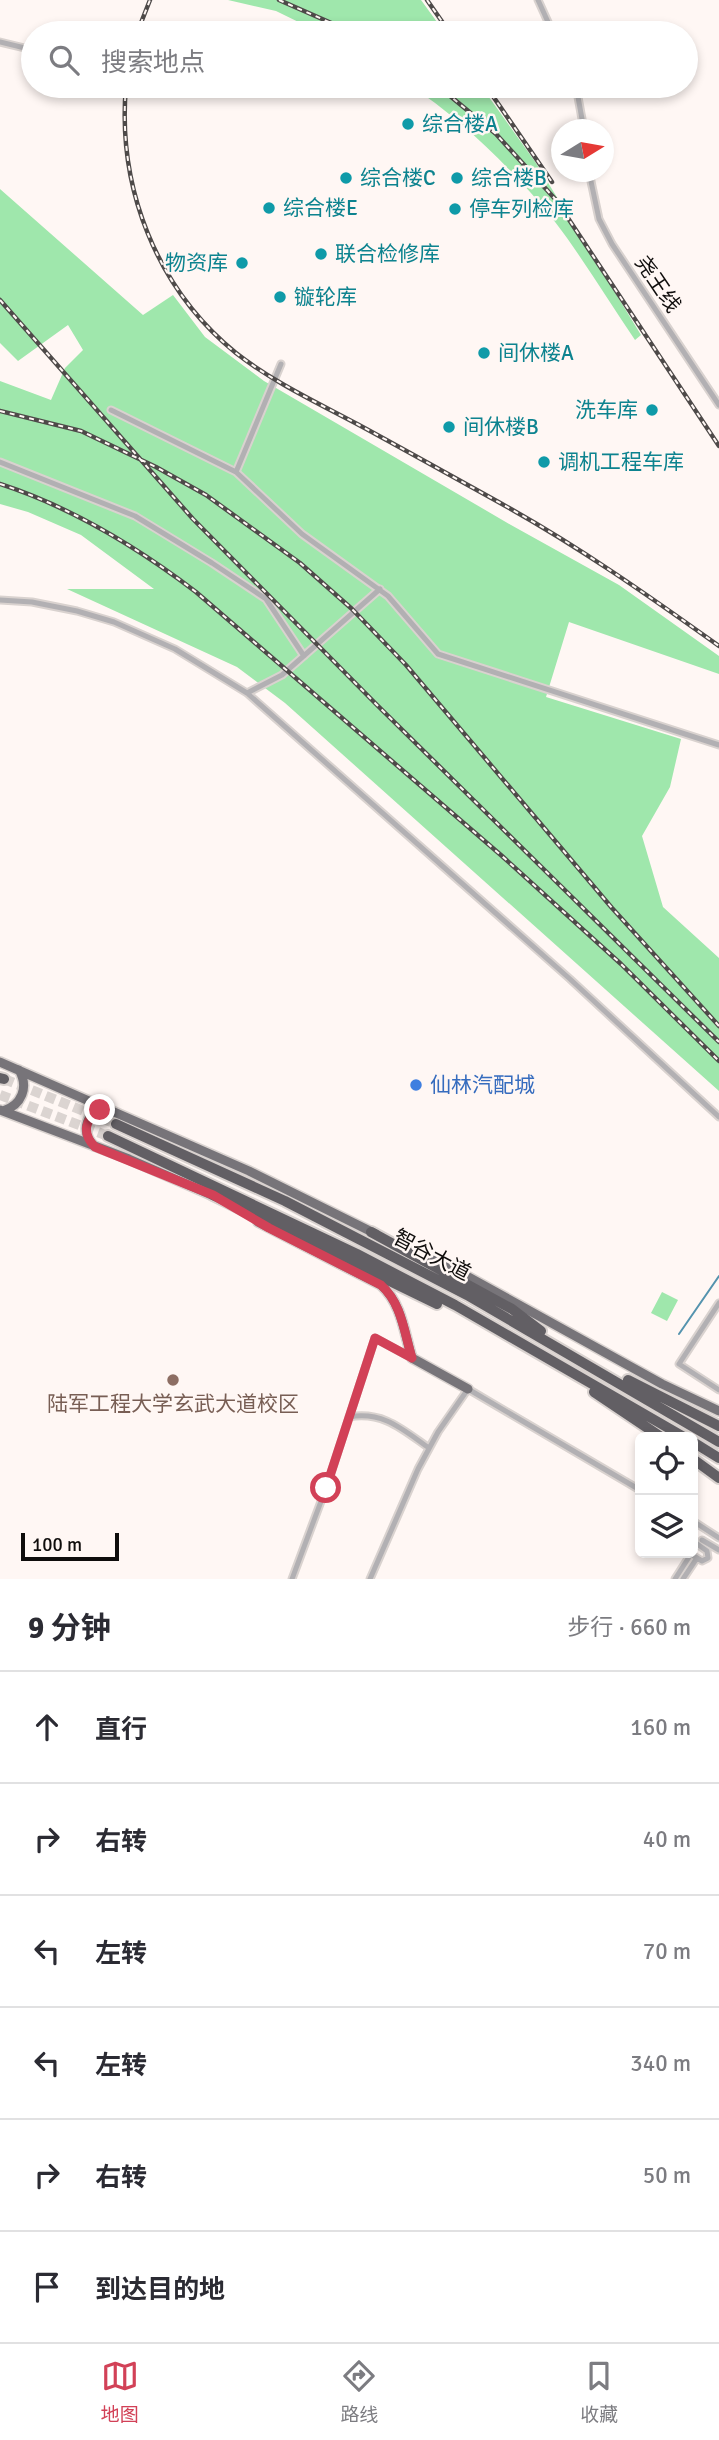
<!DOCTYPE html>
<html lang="zh">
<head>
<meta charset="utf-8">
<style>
	:root { --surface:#fff; --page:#f2f2f3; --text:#2b2b33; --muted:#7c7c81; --line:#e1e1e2; --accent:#d24157 }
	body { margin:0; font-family:Signika,"Noto Sans SC",sans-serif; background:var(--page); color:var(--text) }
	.controls { position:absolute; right:21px; bottom:21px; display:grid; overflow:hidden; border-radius:10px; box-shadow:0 4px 10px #0003 }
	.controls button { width:63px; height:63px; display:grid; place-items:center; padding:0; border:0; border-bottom:2px solid var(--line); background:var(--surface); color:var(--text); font:35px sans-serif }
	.compass { position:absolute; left:551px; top:119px; width:63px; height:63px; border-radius:50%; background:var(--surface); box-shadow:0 4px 10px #0003; rotate:79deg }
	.scale { position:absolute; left:21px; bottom:18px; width:98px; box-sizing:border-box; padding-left:7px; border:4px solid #0f0d0c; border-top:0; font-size:19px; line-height:24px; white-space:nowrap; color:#0f0d0c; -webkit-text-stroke:5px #fff7f4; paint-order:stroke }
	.stop { position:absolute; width:21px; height:21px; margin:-16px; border:5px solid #d24157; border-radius:50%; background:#fff }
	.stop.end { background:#d24157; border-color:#fff; box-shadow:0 2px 7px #0008 }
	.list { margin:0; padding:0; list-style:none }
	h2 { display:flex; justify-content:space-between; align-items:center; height:91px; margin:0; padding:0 28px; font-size:30px }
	h2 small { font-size:23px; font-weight:400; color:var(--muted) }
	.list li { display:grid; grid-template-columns:46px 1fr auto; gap:21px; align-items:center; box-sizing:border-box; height:112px; padding:0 28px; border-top:2px solid var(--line) }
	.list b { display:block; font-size:26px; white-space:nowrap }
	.list em { font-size:23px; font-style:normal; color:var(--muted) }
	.icon { flex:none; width:38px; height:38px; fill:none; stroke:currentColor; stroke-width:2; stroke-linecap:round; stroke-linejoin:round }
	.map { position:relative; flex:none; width:719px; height:1579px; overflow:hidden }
	.search { position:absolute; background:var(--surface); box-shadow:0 4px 10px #0003; left:21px; right:21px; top:21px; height:77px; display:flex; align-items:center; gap:18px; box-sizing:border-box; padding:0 24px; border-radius:38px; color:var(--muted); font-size:26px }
	.sheet { height:763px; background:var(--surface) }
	nav { display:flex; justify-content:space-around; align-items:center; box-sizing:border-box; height:98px; border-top:2px solid var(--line); background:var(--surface); font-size:19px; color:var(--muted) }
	nav a { display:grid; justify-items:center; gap:4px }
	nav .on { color:var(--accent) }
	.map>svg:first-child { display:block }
	.green { fill:#9fe7ac }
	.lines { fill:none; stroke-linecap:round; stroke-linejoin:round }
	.stream { stroke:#5493ae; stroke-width:2 }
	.highway-tunnel { stroke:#dbd4d1; stroke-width:10; stroke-dasharray:10 5; stroke-linecap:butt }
	.street-casing { stroke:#d9d2cf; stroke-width:9 }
	.primary-casing { stroke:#d9d2cf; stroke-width:12 }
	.highway-casing { stroke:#d9d2cf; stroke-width:14 }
	.street { stroke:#b2b0b3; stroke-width:5 }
	.primary { stroke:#777479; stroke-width:9 }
	.highway { stroke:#625f64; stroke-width:10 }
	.rail-casing { stroke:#4e4a49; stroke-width:4.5 }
	.rail { stroke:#fff7f4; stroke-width:2; stroke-dasharray:5; stroke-linecap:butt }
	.route { stroke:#d24157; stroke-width:9 }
	.culture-dot { fill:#0f9aa8; stroke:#fff7f4; stroke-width:2.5 }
	.shop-dot { fill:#3f7fe0; stroke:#fff7f4; stroke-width:2.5 }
	.education-dot { fill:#8d6e63; stroke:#fff7f4; stroke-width:2.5 }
	.labels { text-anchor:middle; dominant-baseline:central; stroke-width:5; stroke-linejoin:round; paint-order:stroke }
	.culture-label { font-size:21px; fill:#0d838f; stroke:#fff7f4; text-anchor:start }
	.street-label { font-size:21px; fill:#0f0d0c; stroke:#fff7f4 }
	.shop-label { font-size:21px; fill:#366cbe; stroke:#fff7f4; text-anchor:start }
	.education-label { font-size:21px; fill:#785e54; stroke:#fff7f4 }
</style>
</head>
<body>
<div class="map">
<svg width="719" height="1579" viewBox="0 0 719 1579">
	<rect width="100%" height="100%" fill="#fff7f4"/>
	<path class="green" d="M 228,0 L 421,0 L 445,33 L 321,33 L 276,11 Z
		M 411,86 L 481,86 L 536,163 L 641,335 L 635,340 C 612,306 591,272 567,238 C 529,185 466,122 411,86 Z
		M 0,189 L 143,315 L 173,295 L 205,337 L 264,381 L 511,525 L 619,585 L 719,656 L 719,674 L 569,622 L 546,697 L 681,739 L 670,787 L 642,836 L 663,907 L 719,958 L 719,1091 L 285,703 L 237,667 L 67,589 L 154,589 L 81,535 L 28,512 L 0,504 L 0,381 L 51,400 L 65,368 L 83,350 L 68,325 L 18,361 L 0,343 Z
		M 662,1292 L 678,1300 L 667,1321 L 651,1313 Z"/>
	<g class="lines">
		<path class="stream" d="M 679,1334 L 719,1276"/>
		<path class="highway-tunnel" d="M 4,1079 L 116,1124
			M 0,1095 L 108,1136"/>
		<g class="street-casing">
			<path id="street" d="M 538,0 L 553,33
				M 0,42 L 33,50
				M 576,86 L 584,130
				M 589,172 L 599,219 L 612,244 L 719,405
				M 111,410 L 236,472 L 302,534 L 388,596 L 438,654 L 719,745
				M 0,462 L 135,516 L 212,563 L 266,599 L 304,656
				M 236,472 L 281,364
				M 0,600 L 32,602 L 77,611 L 114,622 L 175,649 L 247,693 L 570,979 L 719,1117
				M 247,693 L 282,675 L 380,589
				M 719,1303 L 679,1364 L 719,1390
				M 349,1417 C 383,1411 402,1429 429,1448
				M 693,1521 L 719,1538
				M 702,1540 L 719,1550
				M 689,1553 L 702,1561 L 708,1558 L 707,1551 L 693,1541
				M 292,1579 L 326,1488 L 375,1338 L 410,1357
				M 370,1579 L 418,1469 L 438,1432 L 468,1389 L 640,1490
				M 675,1579 L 691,1554
				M 683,1579 L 697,1558"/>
		</g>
		<g class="primary-casing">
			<path id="primary" d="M 0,1062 L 249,1171 L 376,1234
				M 0,1110 L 129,1159 L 216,1197
				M 3,1111 C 22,1105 29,1087 19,1070
				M 94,1146 C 79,1131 87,1110 107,1109
				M 258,1222 L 381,1285 C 402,1304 404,1332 412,1358 L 468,1389
				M 424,1256 L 454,1269 L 662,1384 L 719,1411"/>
		</g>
		<g class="highway-casing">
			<path id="highway" d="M 0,1078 L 4,1079
				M 116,1124 L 285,1201 L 467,1295 L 719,1442
				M 108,1136 L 357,1254 L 455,1305 L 684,1437
				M 213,1195 L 437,1304
				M 371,1232 L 512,1309 L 541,1331
				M 628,1380 L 719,1426
				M 594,1392 L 661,1437
				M 693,1442 L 719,1458
				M 693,1459 L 719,1478"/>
		</g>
		<use href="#street" class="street"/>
		<use href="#primary" class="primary"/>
		<use href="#highway" class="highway"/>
		<g class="rail-casing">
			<path id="rail" d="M 279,0 L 354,33
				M 427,0 L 450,33
				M 137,33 L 150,0
				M 126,86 C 117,187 156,288 236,353 C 273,382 318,403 359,425 C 407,451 455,478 502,504 C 578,546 649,596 719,646
				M 438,86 L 496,134 L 556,200 L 719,446
				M 486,86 L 552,182
				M 0,300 L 193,519 L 377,705 L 719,1042
				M 0,411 L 81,431 L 156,467 L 206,495 L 300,563 L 352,609 L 406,665 L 612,908 L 719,1026
				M 0,484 C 71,507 137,547 196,592 L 502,856 L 621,964 L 719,1061"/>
		</g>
		<use href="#rail" class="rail"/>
	</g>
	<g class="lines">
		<path class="route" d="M 100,1110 C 84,1119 82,1134 95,1147 L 213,1195 L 269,1228 L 381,1285 C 402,1304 404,1332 412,1358 L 375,1338 L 326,1488"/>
	</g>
	<g class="culture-dot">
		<circle cx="408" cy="124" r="7"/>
		<circle cx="346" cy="178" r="7"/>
		<circle cx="457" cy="178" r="7"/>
		<circle cx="269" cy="208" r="7"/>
		<circle cx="455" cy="209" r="7"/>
		<circle cx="321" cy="254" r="7"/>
		<circle cx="242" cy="263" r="7"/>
		<circle cx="280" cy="297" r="7"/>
		<circle cx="484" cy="353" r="7"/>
		<circle cx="652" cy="410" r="7"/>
		<circle cx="449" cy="427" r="7"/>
		<circle cx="544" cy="462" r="7"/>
	</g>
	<circle class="shop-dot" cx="416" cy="1085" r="7"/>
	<circle class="education-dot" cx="173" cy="1380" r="7"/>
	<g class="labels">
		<g class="culture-label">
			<text x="422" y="124">综合楼A</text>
			<text x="360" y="178">综合楼C</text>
			<text x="471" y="178">综合楼B</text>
			<text x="283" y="208">综合楼E</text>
			<text x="469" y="209">停车列检库</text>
			<text x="335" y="254">联合检修库</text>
			<text x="228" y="263" text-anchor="end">物资库</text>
			<text x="294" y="297">镟轮库</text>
			<text x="498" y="353">间休楼A</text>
			<text x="638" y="410" text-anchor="end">洗车库</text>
			<text x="463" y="427">间休楼B</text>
			<text x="558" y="462">调机工程车库</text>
		</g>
		<g class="street-label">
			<text transform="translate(658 284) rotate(56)">尧王线</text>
			<text transform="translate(432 1255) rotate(28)">智谷大道</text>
		</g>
		<g class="shop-label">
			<text x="430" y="1085">仙林汽配城</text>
		</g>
		<g class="education-label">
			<text x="173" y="1404">陆军工程大学玄武大道校区</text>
		</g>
	</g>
</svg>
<div class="controls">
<button><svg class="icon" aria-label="locate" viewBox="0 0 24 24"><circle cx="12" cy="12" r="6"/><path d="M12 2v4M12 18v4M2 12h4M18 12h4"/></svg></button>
<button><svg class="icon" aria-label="layers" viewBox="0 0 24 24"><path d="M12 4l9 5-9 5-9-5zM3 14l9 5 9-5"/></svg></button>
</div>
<svg class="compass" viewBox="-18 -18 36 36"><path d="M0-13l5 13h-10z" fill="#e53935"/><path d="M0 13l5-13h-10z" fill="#7c7c81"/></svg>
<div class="scale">100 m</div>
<div class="stop" style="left:326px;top:1488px"></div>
<div class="stop end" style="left:100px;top:1110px"></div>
<div class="search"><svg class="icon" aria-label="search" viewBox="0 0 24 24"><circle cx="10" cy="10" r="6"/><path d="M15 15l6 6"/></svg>搜索地点</div>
</div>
<section class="sheet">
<h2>9 分钟<small>步行 · 660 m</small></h2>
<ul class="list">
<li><svg class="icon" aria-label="ahead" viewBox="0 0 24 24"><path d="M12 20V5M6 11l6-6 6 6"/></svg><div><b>直行</b></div><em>160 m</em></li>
<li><svg class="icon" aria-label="right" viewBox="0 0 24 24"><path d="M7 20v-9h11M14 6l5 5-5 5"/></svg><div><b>右转</b></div><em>40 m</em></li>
<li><svg class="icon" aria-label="left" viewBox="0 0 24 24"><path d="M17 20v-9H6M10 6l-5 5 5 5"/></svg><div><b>左转</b></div><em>70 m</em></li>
<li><svg class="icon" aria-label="left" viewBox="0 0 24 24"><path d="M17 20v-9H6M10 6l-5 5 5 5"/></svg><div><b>左转</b></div><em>340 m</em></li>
<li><svg class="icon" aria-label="right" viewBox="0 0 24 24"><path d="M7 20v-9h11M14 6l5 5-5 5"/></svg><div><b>右转</b></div><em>50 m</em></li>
<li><svg class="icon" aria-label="arrive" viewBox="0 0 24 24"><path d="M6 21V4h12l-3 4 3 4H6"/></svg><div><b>到达目的地</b></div></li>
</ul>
</section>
<nav>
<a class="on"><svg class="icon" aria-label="map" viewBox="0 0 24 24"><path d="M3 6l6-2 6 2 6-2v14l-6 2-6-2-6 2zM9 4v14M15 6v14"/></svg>地图</a>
<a><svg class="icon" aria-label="directions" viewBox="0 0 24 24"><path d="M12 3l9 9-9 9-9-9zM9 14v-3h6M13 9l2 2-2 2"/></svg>路线</a>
<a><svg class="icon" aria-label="saved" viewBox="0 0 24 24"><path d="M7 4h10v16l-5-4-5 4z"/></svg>收藏</a>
</nav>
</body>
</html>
